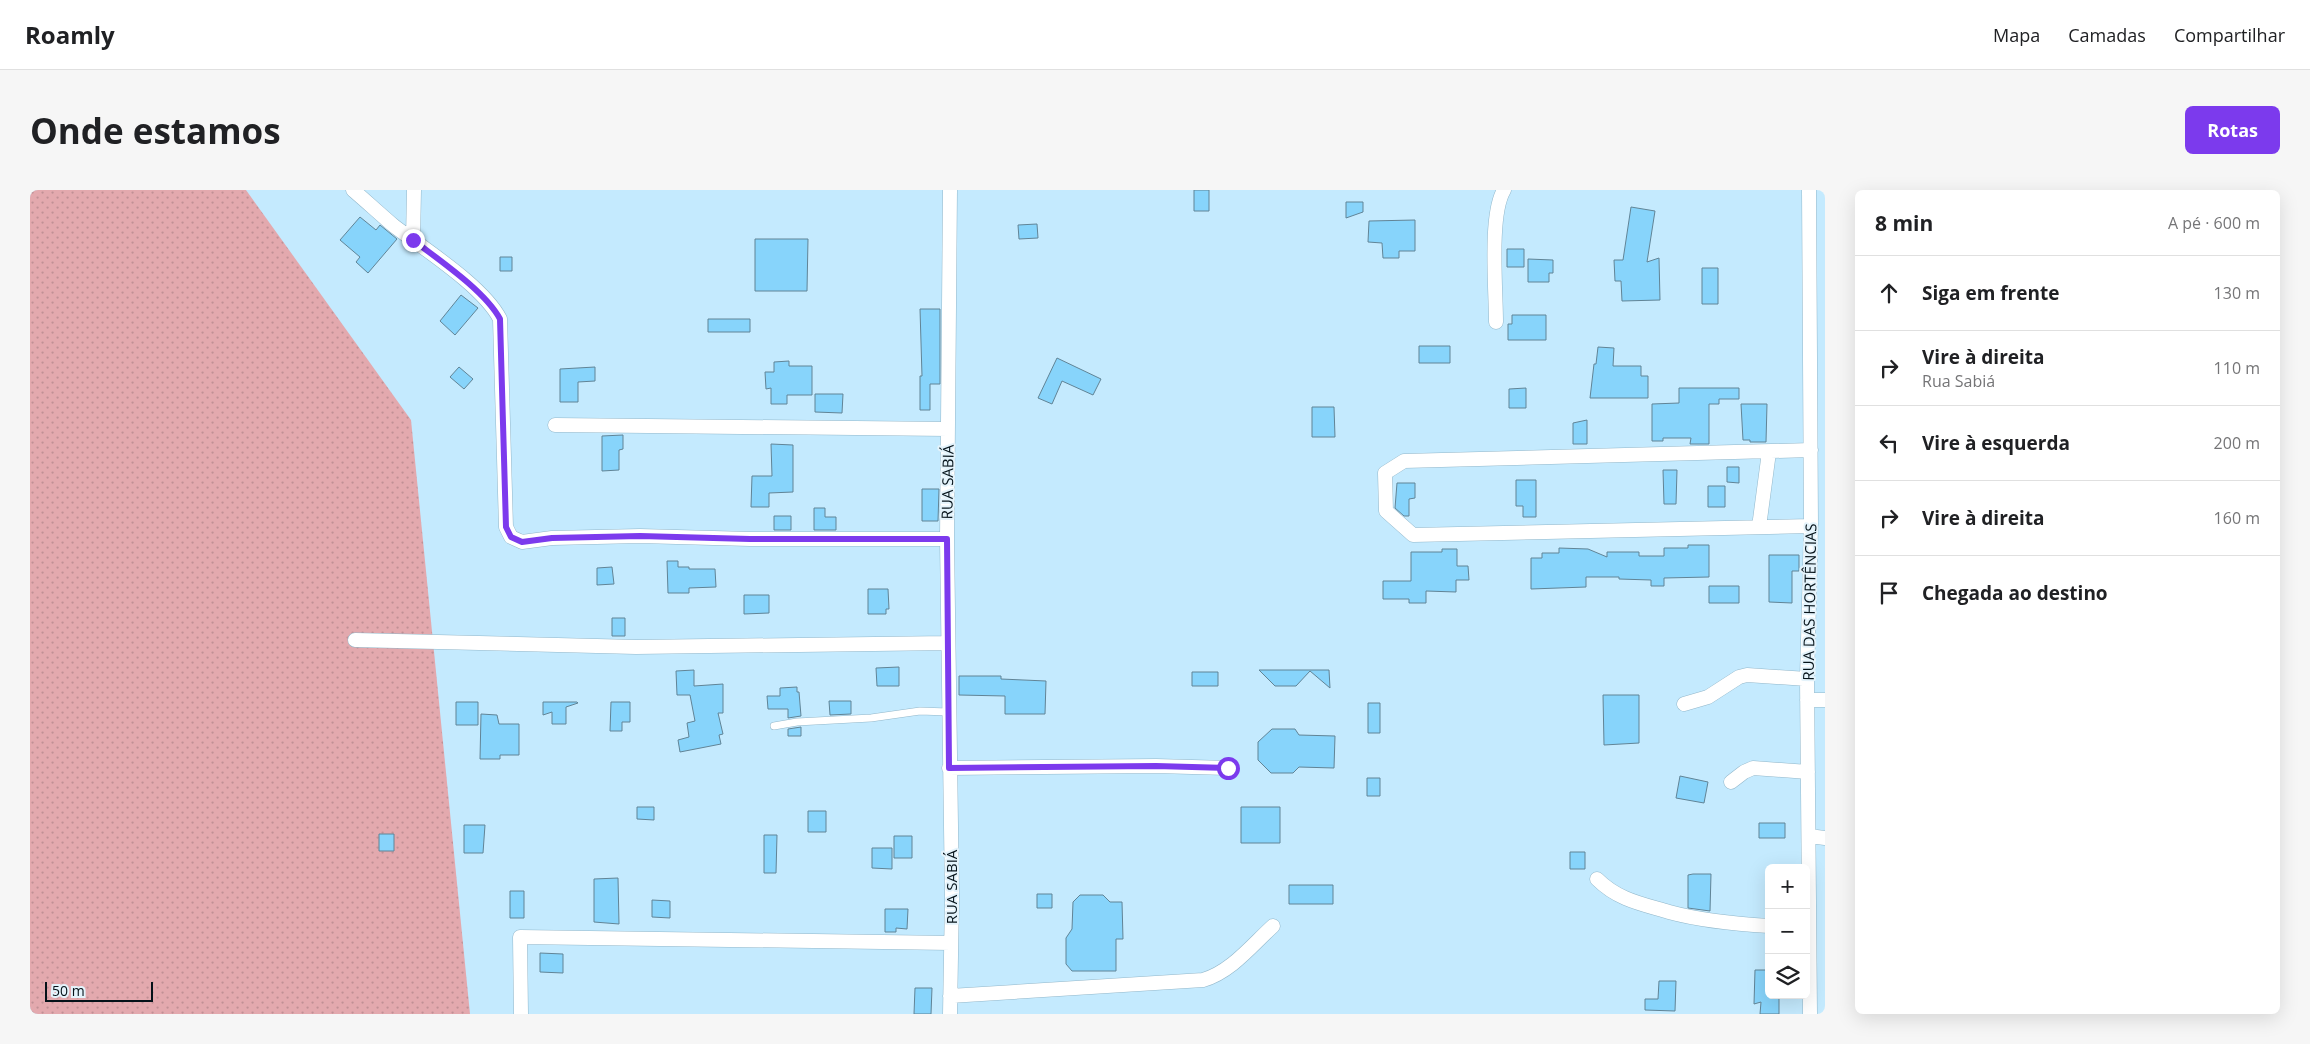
<!DOCTYPE html>
<html lang="pt">
<head>
<meta charset="utf-8">
<style>
	:root { --surface:#fff; --page:#f6f6f6; --text:#202124; --muted:#757577; --line:#e0e0e0; --accent:#7c3aed }
	body { margin:0; font-family:"Open Sans",sans-serif; background:var(--page); color:var(--text) }
	.controls { position:absolute; right:15px; bottom:15px; display:grid; overflow:hidden; border-radius:8px; box-shadow:0 5px 20px #0002 }
	.controls button { width:45px; height:45px; display:grid; place-items:center; padding:0; border:0; border-bottom:1px solid var(--line); background:var(--surface); color:var(--text); font:25px sans-serif }
	.scale { position:absolute; left:15px; bottom:12px; width:108px; box-sizing:border-box; padding-left:5px; border:2px solid #051219; border-top:0; font-size:14px; line-height:18px; white-space:nowrap; color:#051219; -webkit-text-stroke:4px #e4f3fb; paint-order:stroke }
	.stop { position:absolute; width:15px; height:15px; margin:-11px; border:4px solid #7c3aed; border-radius:50%; background:#fff }
	.stop.end { background:#7c3aed; border-color:#fff; box-shadow:0 1px 5px #0008 }
	.list { margin:0; padding:0; list-style:none }
	h2 { display:flex; justify-content:space-between; align-items:center; height:65px; margin:0; padding:0 20px; font-size:21px }
	h2 small { font-size:16px; font-weight:400; color:var(--muted) }
	.list li { display:grid; grid-template-columns:32px 1fr auto; gap:15px; align-items:center; box-sizing:border-box; height:75px; padding:0 20px; border-top:1px solid var(--line) }
	.list b { display:block; font-size:19px; white-space:nowrap }
	.list p { margin:0; font-size:16px; white-space:nowrap; color:var(--muted) }
	.list em { font-size:16px; font-style:normal; color:var(--muted) }
	.icon { flex:none; width:28px; height:28px; fill:none; stroke:currentColor; stroke-width:2; stroke-linecap:round; stroke-linejoin:round }
	.map { position:relative; flex:none; width:1795px; height:824px; overflow:hidden; border-radius:8px }
	header { display:flex; align-items:center; gap:30px; box-sizing:border-box; height:70px; padding:0 25px; background:var(--surface); border-bottom:1px solid var(--line) }
	header strong { font-size:24px }
	nav { display:flex; gap:28px; margin-inline-start:auto; font-size:18px }
	.intro { display:flex; align-items:center; justify-content:space-between; box-sizing:border-box; height:120px; padding:0 30px }
	h1 { margin:0; font-size:35px }
	.button { padding:12px 22px; border-radius:8px; background:var(--accent); color:#fff; font-size:18px; font-weight:700 }
	main { display:flex; gap:30px; padding:0 30px }
	aside { flex:1; background:var(--surface); border-radius:8px; box-shadow:0 5px 20px #0002 }
	.map>svg:first-child { display:block }
	.grass { fill:url(#grass-dots) }
	.building { fill:#87d4fb; stroke:#618496 }
	.lines { fill:none; stroke-linecap:round; stroke-linejoin:round }
	.lane-casing { stroke:#92b7ca; stroke-width:8 }
	.street-casing { stroke:#92b7ca; stroke-width:15 }
	.lane { stroke:#fff; stroke-width:7 }
	.street { stroke:#fff; stroke-width:14 }
	.route { stroke:#7c3aed; stroke-width:6 }
	.labels { text-anchor:middle; dominant-baseline:central; stroke-width:4; stroke-linejoin:round; paint-order:stroke }
	.street-label { font-size:15px; fill:#051219; stroke:#e4f3fb }
</style>
</head>
<body>
<header>
<strong>Roamly</strong>
<nav><a>Mapa</a><a>Camadas</a><a>Compartilhar</a></nav>
</header>
<div class="intro"><h1>Onde estamos</h1><a class="button">Rotas</a></div>
<main>
<div class="map">
<svg width="1795" height="824" viewBox="0 0 1795 824">
	<defs>
		<pattern id="grass-dots" width="8" height="8" patternUnits="userSpaceOnUse" patternTransform="scale(1.25)"><rect width="8" height="8" fill="#e3a9ae"/><path d="M2 2h.1M6 6h.1" fill="none" stroke="#c19095" stroke-width="1.8" stroke-linecap="round"/></pattern>
	</defs>
	<rect width="100%" height="100%" fill="#c4eafe"/>
	<path class="grass" d="M 0,0 L 216,0 L 381,230 L 440,824 L 0,824 Z"/>
	<path class="building" d="M 1164,0 L 1179,0 L 1179,21 L 1164,21 Z
		M 1316,12 L 1333,12 L 1333,22 L 1316,28 Z
		M 1601,17 L 1625,21 L 1617,72 L 1629,68 L 1630,110 L 1592,111 L 1591,91 L 1585,91 L 1584,70 L 1593,70 Z
		M 330,27 L 346,40 L 350,35 L 367,49 L 338,83 L 326,72 L 330,67 L 310,50 Z
		M 1385,30 L 1385,61 L 1369,61 L 1369,68 L 1353,68 L 1352,53 L 1338,52 L 1339,31 Z
		M 1007,34 L 1008,48 L 989,49 L 988,35 Z
		M 725,49 L 778,49 L 777,101 L 725,101 Z
		M 1477,59 L 1494,59 L 1494,77 L 1477,77 Z
		M 470,67 L 482,67 L 482,81 L 470,81 Z
		M 1498,69 L 1523,70 L 1523,83 L 1519,83 L 1519,92 L 1498,92 Z
		M 1672,78 L 1688,78 L 1688,114 L 1672,114 Z
		M 431,105 L 448,118 L 425,145 L 410,131 Z
		M 890,119 L 910,119 L 910,194 L 900,194 L 900,220 L 890,220 L 890,186 L 892,186 Z
		M 1482,125 L 1516,125 L 1516,150 L 1478,150 L 1478,134 L 1482,134 Z
		M 678,129 L 720,129 L 720,142 L 678,142 Z
		M 1389,156 L 1420,156 L 1420,173 L 1389,173 Z
		M 1568,157 L 1584,158 L 1583,176 L 1611,176 L 1611,186 L 1618,186 L 1618,208 L 1560,208 L 1564,174 L 1566,174 Z
		M 1027,168 L 1071,189 L 1063,205 L 1032,191 L 1022,214 L 1008,208 Z
		M 759,171 L 759,176 L 782,176 L 782,205 L 757,205 L 757,214 L 741,214 L 741,198 L 736,199 L 735,182 L 744,182 L 744,172 Z
		M 429,177 L 443,189 L 434,199 L 420,187 Z
		M 565,177 L 565,191 L 548,192 L 548,212 L 530,212 L 530,179 Z
		M 1496,198 L 1496,218 L 1479,218 L 1479,199 Z
		M 1649,198 L 1709,198 L 1709,209 L 1689,209 L 1689,214 L 1679,214 L 1679,254 L 1660,254 L 1661,248 L 1633,248 L 1633,251 L 1622,251 L 1622,214 L 1649,213 Z
		M 785,204 L 813,204 L 812,223 L 785,222 Z
		M 1711,214 L 1737,214 L 1736,252 L 1720,252 L 1720,250 L 1713,250 Z
		M 1282,217 L 1304,217 L 1305,247 L 1282,247 Z
		M 1557,230 L 1557,254 L 1543,254 L 1543,233 Z
		M 593,245 L 593,259 L 589,260 L 589,280 L 572,281 L 572,246 Z
		M 741,254 L 763,255 L 763,302 L 739,303 L 739,317 L 721,317 L 722,286 L 742,286 Z
		M 1697,277 L 1709,277 L 1709,293 L 1697,292 Z
		M 1633,280 L 1647,280 L 1646,314 L 1634,314 Z
		M 1486,290 L 1506,290 L 1506,327 L 1493,327 L 1493,316 L 1486,316 Z
		M 1367,293 L 1385,293 L 1385,308 L 1379,309 L 1379,326 L 1374,326 L 1365,318 Z
		M 1678,296 L 1695,296 L 1695,317 L 1678,317 Z
		M 892,299 L 909,299 L 908,331 L 892,331 Z
		M 784,318 L 795,318 L 795,327 L 806,327 L 806,340 L 784,340 Z
		M 744,326 L 761,326 L 761,340 L 744,340 Z
		M 1658,355 L 1679,355 L 1679,387 L 1634,388 L 1634,396 L 1621,396 L 1621,390 L 1589,389 L 1589,387 L 1556,387 L 1556,397 L 1501,399 L 1501,368 L 1512,368 L 1512,363 L 1529,363 L 1529,358 L 1558,359 L 1577,367 L 1577,362 L 1609,362 L 1609,366 L 1634,366 L 1634,358 L 1658,358 Z
		M 1412,359 L 1427,359 L 1427,376 L 1438,376 L 1439,390 L 1426,390 L 1426,402 L 1396,401 L 1396,413 L 1379,413 L 1379,409 L 1353,409 L 1353,391 L 1381,391 L 1381,362 L 1412,362 Z
		M 1739,365 L 1769,365 L 1769,381 L 1762,381 L 1762,413 L 1739,412 Z
		M 637,371 L 648,371 L 648,377 L 659,377 L 659,379 L 685,379 L 686,397 L 659,398 L 659,403 L 638,403 Z
		M 582,377 L 584,394 L 567,395 L 567,378 Z
		M 1679,396 L 1709,396 L 1709,413 L 1679,413 Z
		M 838,399 L 858,399 L 859,419 L 856,419 L 856,424 L 838,424 Z
		M 714,405 L 739,405 L 739,423 L 714,424 Z
		M 582,428 L 595,428 L 595,446 L 582,446 Z
		M 869,477 L 869,496 L 847,496 L 846,478 Z
		M 664,480 L 664,496 L 693,494 L 693,523 L 688,523 L 693,544 L 689,545 L 691,554 L 650,562 L 648,550 L 659,547 L 657,533 L 665,531 L 660,505 L 647,505 L 646,481 Z
		M 1229,480 L 1299,480 L 1300,498 L 1280,481 L 1266,496 L 1245,496 Z
		M 1162,482 L 1188,482 L 1188,496 L 1162,496 Z
		M 929,486 L 971,486 L 971,489 L 1016,491 L 1015,524 L 975,524 L 975,506 L 929,505 Z
		M 767,497 L 767,502 L 769,502 L 771,526 L 758,528 L 758,519 L 738,519 L 737,506 L 750,506 L 750,498 Z
		M 1573,505 L 1609,505 L 1609,553 L 1574,555 Z
		M 799,511 L 821,511 L 821,524 L 800,525 Z
		M 426,512 L 448,512 L 448,535 L 426,535 Z
		M 513,512 L 547,512 L 548,513 L 536,517 L 536,534 L 522,534 L 522,522 L 513,525 Z
		M 581,512 L 600,512 L 600,532 L 592,532 L 592,541 L 580,541 Z
		M 1338,513 L 1350,513 L 1350,543 L 1338,543 Z
		M 451,524 L 467,525 L 469,534 L 489,534 L 489,565 L 470,565 L 470,569 L 450,569 Z
		M 771,537 L 771,546 L 758,546 L 758,539 Z
		M 1242,539 L 1265,539 L 1269,545 L 1305,546 L 1304,578 L 1269,577 L 1263,583 L 1241,583 L 1228,570 L 1228,552 Z
		M 1650,586 L 1678,592 L 1674,613 L 1646,608 Z
		M 1337,588 L 1350,588 L 1350,606 L 1337,606 Z
		M 607,617 L 624,617 L 624,630 L 607,629 Z
		M 1211,617 L 1250,617 L 1250,653 L 1211,653 Z
		M 778,621 L 796,621 L 796,642 L 778,642 Z
		M 1729,633 L 1755,633 L 1755,648 L 1729,648 Z
		M 434,635 L 455,635 L 453,663 L 434,663 Z
		M 349,644 L 364,644 L 364,661 L 349,661 Z
		M 734,645 L 747,645 L 746,683 L 734,683 Z
		M 864,646 L 882,646 L 882,668 L 864,668 Z
		M 842,658 L 862,658 L 862,679 L 842,678 Z
		M 1540,662 L 1555,662 L 1555,679 L 1540,679 Z
		M 1663,684 L 1681,684 L 1680,721 L 1658,718 L 1658,685 Z
		M 588,688 L 589,734 L 564,732 L 564,689 Z
		M 1259,695 L 1303,695 L 1303,714 L 1259,714 Z
		M 480,701 L 494,701 L 494,728 L 480,728 Z
		M 1007,704 L 1022,704 L 1022,718 L 1007,718 Z
		M 1050,705 L 1073,705 L 1080,712 L 1092,712 L 1093,749 L 1086,749 L 1086,781 L 1042,781 L 1036,774 L 1036,748 L 1042,739 L 1043,712 Z
		M 622,710 L 640,711 L 640,728 L 622,727 Z
		M 855,719 L 878,719 L 877,739 L 866,738 L 866,742 L 855,742 Z
		M 510,763 L 533,764 L 533,783 L 510,782 Z
		M 1725,780 L 1739,780 L 1739,805 L 1749,805 L 1749,824 L 1730,824 L 1731,812 L 1724,814 Z
		M 1629,791 L 1646,791 L 1645,821 L 1615,820 L 1615,809 L 1628,809 Z
		M 885,798 L 902,798 L 901,824 L 884,824 Z"/>
	<g class="lines">
		<g class="lane-casing">
			<path id="lane" d="M 744,536 L 767,532 L 841,528 L 890,521 L 918,522"/>
		</g>
		<g class="street-casing">
			<path id="street" d="M 323,0 C 337,12 350,24 364,36 C 394,59 453,96 470,129 L 476,337 L 481,347 L 492,352 L 522,348 L 610,346 L 720,349 L 917,349
				M 920,0 L 917,349 L 922,708 L 920,824
				M 1779,0 L 1781,336 L 1777,489 L 1780,824
				M 383,50 L 384,0
				M 1466,132 C 1466,99 1459,25 1474,0
				M 525,235 L 918,239
				M 1781,260 L 1374,271 L 1355,283 L 1356,321 L 1383,345 L 1781,336
				M 1729,337 L 1739,262
				M 325,450 L 606,457 L 918,453
				M 1777,510 L 1795,510
				M 1654,514 L 1678,507 L 1709,487 L 1717,485 L 1777,489
				M 919,578 L 1126,576 L 1198,578
				M 1701,592 L 1714,582 L 1723,578 L 1778,582
				M 1779,646 L 1795,648
				M 1567,689 C 1588,710 1612,714 1639,722 C 1672,731 1705,734 1739,736
				M 920,806 L 1173,790 C 1201,782 1222,755 1243,736
				M 491,824 L 490,747 L 921,753"/>
		</g>
		<use href="#lane" class="lane"/>
		<use href="#street" class="street"/>
	</g>
	<g class="lines">
		<path class="route" d="M 383,50 C 409,70 455,101 470,129 L 476,337 L 481,347 L 492,352 L 522,348 L 610,346 L 720,349 L 917,349 L 919,578 L 1126,576 L 1198,578"/>
	</g>
	<g class="labels">
		<g class="street-label">
			<text transform="translate(917 292) rotate(-89)">RUA SABIÁ</text>
			<text transform="translate(1779 412) rotate(-89)">RUA DAS HORTÊNCIAS</text>
			<text transform="translate(921 697) rotate(-90)">RUA SABIÁ</text>
		</g>
	</g>
</svg>
<div class="controls">
<button>+</button>
<button>−</button>
<button><svg class="icon" aria-label="layers" viewBox="0 0 24 24"><path d="M12 4l9 5-9 5-9-5zM3 14l9 5 9-5"/></svg></button>
</div>
<div class="scale">50 m</div>
<div class="stop" style="left:1198px;top:578px"></div>
<div class="stop end" style="left:383px;top:50px"></div>
</div>
<aside>
<h2>8 min<small>A pé · 600 m</small></h2>
<ul class="list">
<li><svg class="icon" aria-label="ahead" viewBox="0 0 24 24"><path d="M12 20V5M6 11l6-6 6 6"/></svg><div><b>Siga em frente</b></div><em>130 m</em></li>
<li><svg class="icon" aria-label="right" viewBox="0 0 24 24"><path d="M7 20v-9h11M14 6l5 5-5 5"/></svg><div><b>Vire à direita</b><p>Rua Sabiá</p></div><em>110 m</em></li>
<li><svg class="icon" aria-label="left" viewBox="0 0 24 24"><path d="M17 20v-9H6M10 6l-5 5 5 5"/></svg><div><b>Vire à esquerda</b></div><em>200 m</em></li>
<li><svg class="icon" aria-label="right" viewBox="0 0 24 24"><path d="M7 20v-9h11M14 6l5 5-5 5"/></svg><div><b>Vire à direita</b></div><em>160 m</em></li>
<li><svg class="icon" aria-label="arrive" viewBox="0 0 24 24"><path d="M6 21V4h12l-3 4 3 4H6"/></svg><div><b>Chegada ao destino</b></div></li>
</ul>
</aside>
</main>
</body>
</html>
